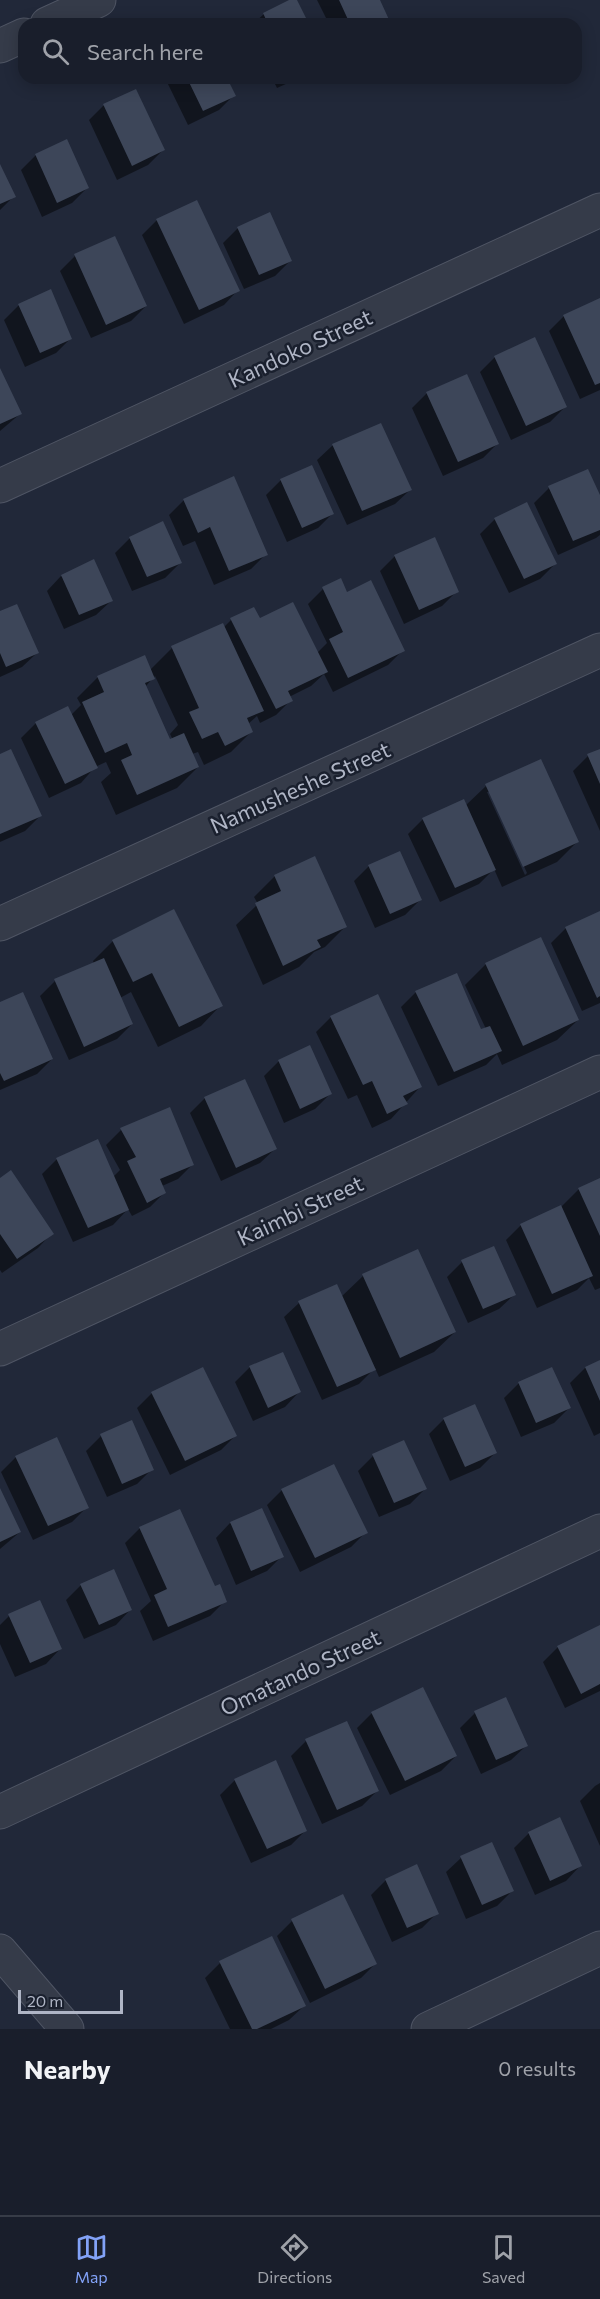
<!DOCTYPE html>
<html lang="en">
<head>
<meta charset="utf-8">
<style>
	:root { --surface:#191e2b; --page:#262b37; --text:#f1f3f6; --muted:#9fa2a9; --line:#373c47; --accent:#82a2f7 }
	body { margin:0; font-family:Commissioner,sans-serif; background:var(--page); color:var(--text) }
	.scale { position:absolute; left:18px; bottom:15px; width:105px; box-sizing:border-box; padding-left:6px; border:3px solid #afb5c5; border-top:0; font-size:16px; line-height:21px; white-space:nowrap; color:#afb5c5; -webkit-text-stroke:4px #1a202e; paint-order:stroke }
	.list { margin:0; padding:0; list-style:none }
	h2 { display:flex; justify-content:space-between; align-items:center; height:78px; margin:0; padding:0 24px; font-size:26px }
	h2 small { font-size:20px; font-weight:400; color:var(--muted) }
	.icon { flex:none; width:33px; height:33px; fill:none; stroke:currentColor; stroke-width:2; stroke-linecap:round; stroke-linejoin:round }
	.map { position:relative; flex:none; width:600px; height:2029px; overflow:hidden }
	.search { position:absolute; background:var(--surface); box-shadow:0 3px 15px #0003; left:18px; right:18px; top:18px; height:66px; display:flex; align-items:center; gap:15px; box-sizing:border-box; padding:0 21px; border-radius:18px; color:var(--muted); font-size:22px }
	.sheet { height:186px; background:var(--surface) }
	nav { display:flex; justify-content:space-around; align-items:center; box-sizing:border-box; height:84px; border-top:2px solid var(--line); background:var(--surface); font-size:16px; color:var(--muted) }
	nav a { display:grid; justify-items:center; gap:3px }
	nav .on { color:var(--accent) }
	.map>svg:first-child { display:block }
	.shadow { fill:#0007; fill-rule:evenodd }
	.building { fill:#3d4659 }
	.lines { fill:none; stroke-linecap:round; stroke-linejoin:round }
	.minor-casing { stroke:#4f5564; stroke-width:35 }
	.minor { stroke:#353b49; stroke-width:33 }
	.labels { text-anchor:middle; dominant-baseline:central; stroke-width:5; stroke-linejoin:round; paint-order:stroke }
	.street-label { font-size:22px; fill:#afb5c5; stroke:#1a202e }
</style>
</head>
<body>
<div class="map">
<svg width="600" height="2029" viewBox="0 0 600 2029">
	<rect width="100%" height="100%" fill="#212839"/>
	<path class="shadow" d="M 292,0 L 296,0 L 307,24 L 253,24 L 264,14 Z
		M 317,0 L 378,0 L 388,24 L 329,24 Z
		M 165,78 L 226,78 L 234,95 L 219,110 L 188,125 Z
		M 272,78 L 299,78 L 277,88 Z
		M 135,91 L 163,150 L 148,165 L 117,180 L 89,120 L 103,106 Z
		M 36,155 L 87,188 L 72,203 L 42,217 L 21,170 Z
		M 0,167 L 14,196 L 0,210 Z
		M 157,220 L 238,290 L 224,305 L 184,324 L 142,235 Z
		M 238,228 L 290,261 L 275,276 L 244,289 L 223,243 Z
		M 75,256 L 146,306 L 131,321 L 91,338 L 60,271 Z
		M 600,300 L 600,390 L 580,399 L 549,331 L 564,316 Z
		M 19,305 L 71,338 L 56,353 L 25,367 L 4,320 Z
		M 495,357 L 565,407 L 550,422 L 511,440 L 480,372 Z
		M 0,372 L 20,414 L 0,431 Z
		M 427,393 L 498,443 L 483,458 L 443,476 L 412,408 Z
		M 381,425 L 410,490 L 395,504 L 347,525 L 317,460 L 332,446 Z
		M 281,480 L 333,513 L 318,528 L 287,542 L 266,495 Z
		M 549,488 L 600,498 L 600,535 L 596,538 L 558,555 L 534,503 Z
		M 184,500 L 266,554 L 251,569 L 214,585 L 195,541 L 183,546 L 169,515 Z
		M 495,519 L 555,564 L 540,579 L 509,593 L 480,534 Z
		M 130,538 L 180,563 L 165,578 L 132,591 L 115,553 Z
		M 395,556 L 457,591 L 442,606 L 404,624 L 380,571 Z
		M 61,576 L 111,601 L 96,615 L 64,629 L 47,591 Z
		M 323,589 L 346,594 L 403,650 L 388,665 L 333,692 L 324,674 L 311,686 L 289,697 L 291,700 L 276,715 L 260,723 L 257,716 L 248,724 L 251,732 L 231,752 L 204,765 L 198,752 L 192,754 L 198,767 L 177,788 L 116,815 L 101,782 L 111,773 L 106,762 L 95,767 L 81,783 L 49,798 L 21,738 L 36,723 L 71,715 L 81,705 L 77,698 L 98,677 L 150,670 L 172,648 L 224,627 L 231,620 L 260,620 L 317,653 L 327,643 L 308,604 ZM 155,676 L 178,725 L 170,734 L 173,740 L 169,741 L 145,687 Z
		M 0,613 L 37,653 L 22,667 L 0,677 Z
		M 600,750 L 600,831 L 573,771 L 588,756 Z
		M 0,756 L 40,816 L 25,831 L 0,842 Z
		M 486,786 L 578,841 L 557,862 L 502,887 L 494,869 L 479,884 L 440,902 L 408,834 L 423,819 L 465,806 ZM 487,792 L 490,792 L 527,873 L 525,875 Z
		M 369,866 L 420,900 L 405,915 L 375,928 L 354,881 Z
		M 275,876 L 345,927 L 325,947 L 314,952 L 299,967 L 263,985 L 236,925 L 258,904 L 254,897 Z
		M 600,913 L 600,1003 L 582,1011 L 551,943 L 566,928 Z
		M 113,941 L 221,1005 L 201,1026 L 158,1047 L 131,992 L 120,998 L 132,1024 L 117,1039 L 69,1060 L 40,996 L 55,981 L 94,964 L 93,961 Z
		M 486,964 L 578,1020 L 557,1040 L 502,1065 L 497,1054 L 486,1065 L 438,1086 L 401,1007 L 416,992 L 480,1031 L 486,1029 L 465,985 Z
		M 0,1004 L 52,1059 L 37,1074 L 0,1090 Z
		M 331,1017 L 420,1087 L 391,1119 L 372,1128 L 357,1095 L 348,1099 L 316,1032 Z
		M 279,1061 L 330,1094 L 315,1109 L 284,1123 L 264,1076 Z
		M 205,1098 L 275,1149 L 260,1163 L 221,1181 L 190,1113 Z
		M 121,1130 L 193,1164 L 178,1179 L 162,1186 L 165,1192 L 150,1207 L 132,1216 L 128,1209 L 113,1225 L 73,1242 L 42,1174 L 57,1159 L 113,1177 L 120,1170 L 106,1145 Z
		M 0,1179 L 52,1233 L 38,1248 L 2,1273 L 0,1270 Z
		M 600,1179 L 600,1288 L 595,1290 L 589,1278 L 577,1290 L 537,1308 L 506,1240 L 521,1225 L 561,1207 L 579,1189 Z
		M 418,1251 L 455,1332 L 434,1352 L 379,1377 L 375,1368 L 359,1384 L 322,1400 L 284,1317 L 299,1303 L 341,1297 L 363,1276 Z
		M 462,1262 L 514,1295 L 499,1309 L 468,1323 L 447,1277 Z
		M 600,1361 L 600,1433 L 594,1436 L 570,1383 L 585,1368 Z
		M 250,1367 L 299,1392 L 285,1407 L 253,1421 L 235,1382 Z
		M 519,1383 L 569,1408 L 554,1423 L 521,1437 L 504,1398 Z
		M 152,1393 L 236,1435 L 221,1450 L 170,1475 L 137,1408 Z
		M 444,1419 L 495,1453 L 480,1468 L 450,1481 L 429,1434 Z
		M 131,1422 L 152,1469 L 137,1484 L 107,1497 L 86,1451 L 101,1436 Z
		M 373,1456 L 425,1489 L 410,1504 L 379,1517 L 358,1471 Z
		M 16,1457 L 87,1507 L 72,1522 L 33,1540 L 1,1472 Z
		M 282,1490 L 366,1532 L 351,1547 L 300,1572 L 267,1505 Z
		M 0,1492 L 20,1532 L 0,1549 Z
		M 230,1523 L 282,1556 L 267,1571 L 236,1585 L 216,1538 Z
		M 140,1528 L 214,1588 L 225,1601 L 210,1616 L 153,1641 L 140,1611 L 151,1601 L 125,1543 Z
		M 81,1585 L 130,1610 L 116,1625 L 84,1639 L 66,1600 Z
		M 9,1616 L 60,1649 L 46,1664 L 15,1677 L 0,1644 L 0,1625 Z
		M 600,1627 L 600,1691 L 565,1708 L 543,1662 L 558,1647 Z
		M 505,1699 L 526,1746 L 511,1760 L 481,1774 L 460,1728 L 475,1713 Z
		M 372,1713 L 456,1756 L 441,1771 L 390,1795 L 357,1728 Z
		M 306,1741 L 377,1791 L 362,1806 L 322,1824 L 291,1756 Z
		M 235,1780 L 306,1830 L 291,1845 L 251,1863 L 220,1795 Z
		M 600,1783 L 600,1846 L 580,1801 L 595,1786 Z
		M 529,1833 L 580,1866 L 566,1881 L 535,1895 L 514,1848 Z
		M 491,1844 L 512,1891 L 497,1906 L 466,1919 L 446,1872 L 461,1858 Z
		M 416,1866 L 437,1913 L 422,1928 L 392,1942 L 371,1895 L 386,1880 Z
		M 292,1921 L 376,1963 L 361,1978 L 310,2003 L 277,1936 Z
		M 220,1963 L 304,2006 L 289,2020 L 271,2029 L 230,2029 L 205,1978 Z"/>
	<path class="building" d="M 289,0 L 297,0 L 309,24 L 268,24 L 263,13 Z
		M 339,0 L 380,0 L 391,24 L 350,24 Z
		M 187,78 L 227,78 L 236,96 L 203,111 Z
		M 136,89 L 165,150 L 132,166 L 103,104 Z
		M 67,139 L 89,188 L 57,203 L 35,154 Z
		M 0,164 L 16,197 L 0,204 Z
		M 197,200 L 240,291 L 199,310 L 156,219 Z
		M 270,212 L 292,261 L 259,275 L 237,227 Z
		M 115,236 L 147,306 L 106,325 L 74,254 Z
		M 51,289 L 72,339 L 40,353 L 18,304 Z
		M 600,298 L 600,383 L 595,385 L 563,315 Z
		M 535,337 L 567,407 L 526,426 L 494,356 Z
		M 0,368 L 22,414 L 0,424 Z
		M 467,374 L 499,444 L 458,462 L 426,392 Z
		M 381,423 L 412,490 L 362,511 L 332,444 Z
		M 312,465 L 334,514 L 302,528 L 280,479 Z
		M 588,469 L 600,495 L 600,530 L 573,541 L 548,486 Z
		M 234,476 L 268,555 L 229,571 L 210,527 L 198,533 L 183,499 Z
		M 527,502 L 557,564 L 524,579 L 494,518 Z
		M 163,521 L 182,563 L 147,577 L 129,537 Z
		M 435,537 L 459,592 L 419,610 L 394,555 Z
		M 94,559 L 113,601 L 79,615 L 61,575 Z
		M 341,578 L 347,592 L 371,580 L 405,651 L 348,678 L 329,639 L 343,632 L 322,587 Z
		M 293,602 L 328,672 L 288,691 L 293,701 L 276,709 L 230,618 L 254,607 L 260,618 Z
		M 17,604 L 39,653 L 6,667 L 0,653 L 0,611 Z
		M 223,623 L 264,711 L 247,718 L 253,732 L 225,746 L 218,732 L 202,739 L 189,712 L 199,708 L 171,646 Z
		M 145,655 L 155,679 L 145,683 L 170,739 L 184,733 L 199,767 L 137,795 L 121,760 L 132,755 L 127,743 L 105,753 L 82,702 L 104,692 L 97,676 Z
		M 68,706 L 98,768 L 65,784 L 35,722 Z
		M 11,749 L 42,816 L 0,834 L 0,754 Z
		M 600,749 L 600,784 L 587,754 Z
		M 541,759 L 579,842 L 523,867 L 485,784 Z
		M 464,799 L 496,870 L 455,888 L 422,818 Z
		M 400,851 L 422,900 L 390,914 L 368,865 Z
		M 315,856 L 347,927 L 317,940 L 321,947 L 283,966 L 255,903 L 281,891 L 274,875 Z
		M 174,909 L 223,1006 L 179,1027 L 152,973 L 133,982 L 112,940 Z
		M 600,911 L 600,996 L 597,998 L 565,927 Z
		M 541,937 L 579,1020 L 523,1046 L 485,963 Z
		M 104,958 L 133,1024 L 84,1047 L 54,979 Z
		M 457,973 L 481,1029 L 490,1026 L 502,1051 L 454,1072 L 415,991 Z
		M 23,992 L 53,1059 L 4,1081 L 0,1073 L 0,1002 Z
		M 378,994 L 422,1087 L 403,1096 L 408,1104 L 387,1114 L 372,1081 L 363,1085 L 330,1016 Z
		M 310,1045 L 332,1094 L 300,1109 L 278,1060 Z
		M 245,1079 L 277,1149 L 236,1168 L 204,1097 Z
		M 170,1107 L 194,1165 L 160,1179 L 166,1193 L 147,1203 L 127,1161 L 136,1157 L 120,1128 Z
		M 98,1139 L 129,1210 L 88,1228 L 56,1158 Z
		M 11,1170 L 54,1234 L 17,1259 L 0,1234 L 0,1178 Z
		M 600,1178 L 600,1236 L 578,1188 Z
		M 561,1205 L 593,1276 L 552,1294 L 520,1224 Z
		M 494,1246 L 516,1295 L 483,1309 L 461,1260 Z
		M 418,1249 L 456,1332 L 400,1358 L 362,1274 Z
		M 337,1284 L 376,1370 L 337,1387 L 298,1301 Z
		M 283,1352 L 301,1392 L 268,1408 L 249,1366 Z
		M 600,1360 L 600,1401 L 585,1367 Z
		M 203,1367 L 237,1436 L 185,1461 L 151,1392 Z
		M 552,1367 L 571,1408 L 536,1423 L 518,1382 Z
		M 475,1404 L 497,1453 L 465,1467 L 443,1418 Z
		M 132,1420 L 154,1470 L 122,1484 L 100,1434 Z
		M 57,1437 L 89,1508 L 48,1526 L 15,1456 Z
		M 404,1440 L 427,1489 L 394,1503 L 372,1454 Z
		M 334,1464 L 368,1533 L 315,1558 L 281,1489 Z
		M 0,1488 L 21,1532 L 0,1542 Z
		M 262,1508 L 284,1557 L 251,1571 L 230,1522 Z
		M 180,1509 L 215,1586 L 220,1584 L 227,1602 L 168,1627 L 154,1595 L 167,1589 L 139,1527 Z
		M 114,1569 L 132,1610 L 99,1625 L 80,1584 Z
		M 40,1600 L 62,1649 L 30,1663 L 8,1614 Z
		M 600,1625 L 600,1684 L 581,1694 L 557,1646 Z
		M 423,1687 L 457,1756 L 405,1781 L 371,1712 Z
		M 506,1697 L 528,1746 L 496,1760 L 474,1711 Z
		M 347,1721 L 379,1791 L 337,1810 L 305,1739 Z
		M 276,1760 L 307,1831 L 267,1849 L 234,1779 Z
		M 560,1817 L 582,1866 L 550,1881 L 528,1832 Z
		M 492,1842 L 514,1891 L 482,1905 L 460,1856 Z
		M 417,1864 L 439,1914 L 407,1928 L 385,1879 Z
		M 343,1894 L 377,1964 L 325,1989 L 291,1919 Z
		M 272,1936 L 306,2006 L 257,2029 L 252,2029 L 219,1961 Z"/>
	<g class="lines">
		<g class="minor-casing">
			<path id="minor" d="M 47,24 L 99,0
				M 0,46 L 24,35
				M 0,486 L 600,210
				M 0,924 L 600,650
				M 0,1349 L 600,1072
				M 0,1812 L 600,1531
				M 0,1951 L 67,2029
				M 428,2029 L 600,1948"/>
		</g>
		<use href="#minor" class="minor"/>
	</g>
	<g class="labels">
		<g class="street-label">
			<text transform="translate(300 348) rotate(-25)">Kandoko Street</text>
			<text transform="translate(300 787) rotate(-24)">Namusheshe Street</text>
			<text transform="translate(300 1210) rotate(-25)">Kaimbi Street</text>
			<text transform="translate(300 1672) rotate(-25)">Omatando Street</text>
		</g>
	</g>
</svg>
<div class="scale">20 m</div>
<div class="search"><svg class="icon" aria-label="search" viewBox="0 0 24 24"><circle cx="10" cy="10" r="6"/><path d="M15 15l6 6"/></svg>Search here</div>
</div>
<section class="sheet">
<h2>Nearby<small>0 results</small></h2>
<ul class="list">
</ul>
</section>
<nav>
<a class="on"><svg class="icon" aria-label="map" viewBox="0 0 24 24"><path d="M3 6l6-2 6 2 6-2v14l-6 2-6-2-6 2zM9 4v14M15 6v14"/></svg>Map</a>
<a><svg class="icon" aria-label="directions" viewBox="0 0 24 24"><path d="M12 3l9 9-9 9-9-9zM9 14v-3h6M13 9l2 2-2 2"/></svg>Directions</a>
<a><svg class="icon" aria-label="saved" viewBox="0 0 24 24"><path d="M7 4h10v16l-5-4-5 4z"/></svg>Saved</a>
</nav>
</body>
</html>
